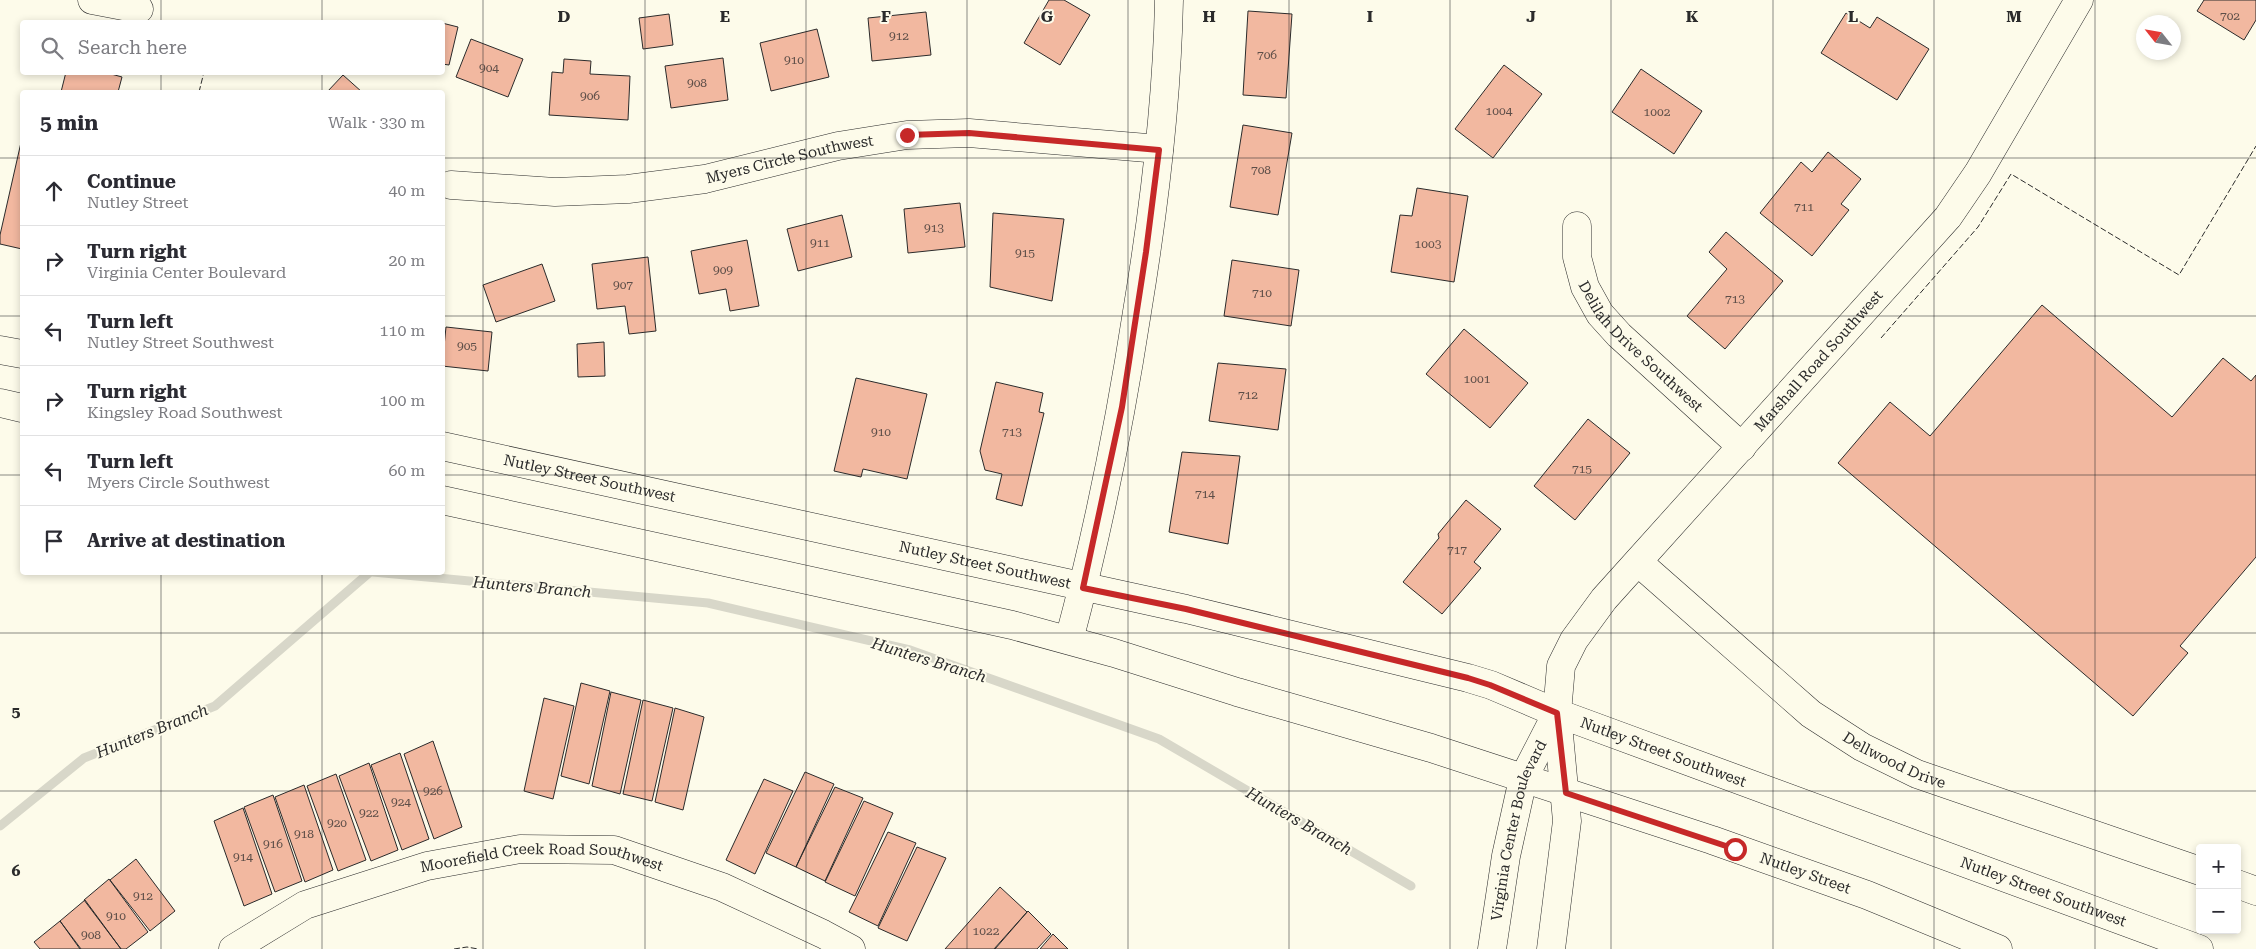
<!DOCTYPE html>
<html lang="en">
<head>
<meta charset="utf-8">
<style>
	:root { --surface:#fff; --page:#f7f7f7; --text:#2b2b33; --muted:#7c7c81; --line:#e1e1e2 }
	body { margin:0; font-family:"Roboto Serif",serif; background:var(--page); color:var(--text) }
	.controls { position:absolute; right:15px; bottom:15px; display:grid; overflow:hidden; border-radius:5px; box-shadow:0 2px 8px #0003 }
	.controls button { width:45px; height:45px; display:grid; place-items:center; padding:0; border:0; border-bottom:1px solid var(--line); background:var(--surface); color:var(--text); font:25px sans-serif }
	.compass { position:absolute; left:2136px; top:15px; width:45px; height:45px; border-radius:50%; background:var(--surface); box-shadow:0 2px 8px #0003; rotate:301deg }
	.stop { position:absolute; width:15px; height:15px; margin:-11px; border:4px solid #c62828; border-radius:50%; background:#fff }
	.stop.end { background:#c62828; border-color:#fff; box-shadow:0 1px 5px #0008 }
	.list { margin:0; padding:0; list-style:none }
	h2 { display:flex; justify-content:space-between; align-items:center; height:65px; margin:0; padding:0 20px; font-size:21px }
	h2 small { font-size:16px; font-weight:400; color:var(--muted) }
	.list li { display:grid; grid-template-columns:32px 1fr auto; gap:15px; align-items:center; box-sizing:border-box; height:70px; padding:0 20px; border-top:1px solid var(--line) }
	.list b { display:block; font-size:19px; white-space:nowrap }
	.list p { margin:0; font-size:16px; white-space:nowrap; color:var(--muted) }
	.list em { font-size:16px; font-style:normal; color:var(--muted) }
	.icon { flex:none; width:28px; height:28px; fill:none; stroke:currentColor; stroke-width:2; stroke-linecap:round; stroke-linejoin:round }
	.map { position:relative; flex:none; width:2256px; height:949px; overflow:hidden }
	.search { position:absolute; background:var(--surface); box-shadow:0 2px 8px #0003; left:20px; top:20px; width:425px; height:55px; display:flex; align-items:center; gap:12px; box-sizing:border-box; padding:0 18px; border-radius:5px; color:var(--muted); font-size:19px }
	.panel { position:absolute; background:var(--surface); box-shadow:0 2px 8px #0003; left:20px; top:90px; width:425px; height:485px; border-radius:5px }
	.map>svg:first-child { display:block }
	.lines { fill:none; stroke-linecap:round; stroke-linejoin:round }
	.stream { stroke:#d8d7c9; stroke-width:9 }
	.building { fill:#f2b8a0; stroke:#2b2b2b }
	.minor-casing { stroke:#2b2b2b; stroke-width:29 }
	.major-casing { stroke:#2b2b2b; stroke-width:29 }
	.minor { stroke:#fdfbea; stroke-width:28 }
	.major { stroke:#fdfbea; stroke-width:28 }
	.fence { stroke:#2b2b2b; stroke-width:1; stroke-dasharray:6 2.5; stroke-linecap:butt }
	.route { stroke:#c62828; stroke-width:6 }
	.grid { fill:none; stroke:#2b2b2b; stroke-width:1; stroke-opacity:0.55 }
	.labels { text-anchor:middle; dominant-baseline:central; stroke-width:4; stroke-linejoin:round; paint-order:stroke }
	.number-label { font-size:12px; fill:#5d4e48 }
	.street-label { font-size:15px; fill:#2b2b2b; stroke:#fdfbea }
	.water-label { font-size:16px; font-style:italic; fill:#2b2b2b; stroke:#fdfbea }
	.grid-label { font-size:16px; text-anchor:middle; font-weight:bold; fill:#2b2b2b; stroke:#fdfbea; stroke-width:4; stroke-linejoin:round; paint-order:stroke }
</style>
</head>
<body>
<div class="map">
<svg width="2256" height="949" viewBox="0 0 2256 949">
	<rect width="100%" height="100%" fill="#fdfbea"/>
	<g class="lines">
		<path class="stream" d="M 373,572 L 708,603 L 910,650 L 1159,739 L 1411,886
			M 0,826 L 84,758 L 215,706 L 370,572"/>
	</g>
	<path class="building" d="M 1049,0 L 1064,0 L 1090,15 L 1060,65 L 1024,43 Z
		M 2204,0 L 2256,0 L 2256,20 L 2244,40 L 2197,11 Z
		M 1248,11 L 1292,14 L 1286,98 L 1243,95 Z
		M 926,12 L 931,55 L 872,61 L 868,18 Z
		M 1846,13 L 1870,28 L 1877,17 L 1929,49 L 1897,100 L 1821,53 Z
		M 669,14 L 673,45 L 643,49 L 639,18 Z
		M 442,23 L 458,27 L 449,65 L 442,64 Z
		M 817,29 L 829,77 L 771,91 L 760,43 Z
		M 471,39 L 523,59 L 508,97 L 456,77 Z
		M 723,58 L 728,100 L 671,108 L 665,66 Z
		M 564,59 L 591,61 L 590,74 L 630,76 L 628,120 L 549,115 L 552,72 L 563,73 Z
		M 1504,65 L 1542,94 L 1493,158 L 1455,129 Z
		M 1641,69 L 1702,111 L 1674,154 L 1612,112 Z
		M 66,72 L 104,72 L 122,77 L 118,92 L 61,92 Z
		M 343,75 L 362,92 L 327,92 Z
		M 1243,125 L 1292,133 L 1278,215 L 1230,207 Z
		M 22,138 L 22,249 L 0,244 L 0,235 Z
		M 1828,152 L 1861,179 L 1841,204 L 1849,210 L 1812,256 L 1760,213 L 1801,162 L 1812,172 Z
		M 1417,188 L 1468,196 L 1454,282 L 1391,272 L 1400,215 L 1412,216 Z
		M 960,203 L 965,247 L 908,253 L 904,209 Z
		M 993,213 L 1064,219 L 1052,301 L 990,287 Z
		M 842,215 L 852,257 L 798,271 L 787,229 Z
		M 1726,232 L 1783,281 L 1725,349 L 1687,316 L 1727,269 L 1709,252 Z
		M 747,240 L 759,306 L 730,311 L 726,289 L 699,294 L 691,251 Z
		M 648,257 L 656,331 L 629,334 L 625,306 L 597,309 L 592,264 Z
		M 1232,260 L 1299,270 L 1291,326 L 1224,316 Z
		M 542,264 L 555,301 L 496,322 L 483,285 Z
		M 2042,305 L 2172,417 L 2223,358 L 2251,381 L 2256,375 L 2256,557 L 2180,646 L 2188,653 L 2133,716 L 1838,463 L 1890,402 L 1930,436 Z
		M 446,327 L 492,332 L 488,371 L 442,366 Z
		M 1464,329 L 1528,383 L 1490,428 L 1426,374 Z
		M 604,342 L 605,376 L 578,377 L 577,344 Z
		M 1218,363 L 1286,369 L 1278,430 L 1209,421 Z
		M 856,378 L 927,394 L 907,479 L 863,469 L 861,477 L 834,471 Z
		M 996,382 L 1043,393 L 1039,412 L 1044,413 L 1022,506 L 996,499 L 1002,474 L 985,470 L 980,451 Z
		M 1588,419 L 1630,453 L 1575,520 L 1534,486 Z
		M 1182,452 L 1240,456 L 1228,544 L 1169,532 Z
		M 1466,500 L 1501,529 L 1474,562 L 1481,568 L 1442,614 L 1403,582 L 1439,538 L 1438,534 Z
		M 581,683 L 610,691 L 589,784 L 561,776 Z
		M 611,692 L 641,700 L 620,794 L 592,786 Z
		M 544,698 L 574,706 L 553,799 L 524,791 Z
		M 643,700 L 673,708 L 652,801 L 623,794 Z
		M 675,708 L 704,717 L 683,810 L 655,802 Z
		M 433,741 L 462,827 L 434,839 L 404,754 Z
		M 400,753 L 429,839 L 402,850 L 371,765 Z
		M 369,763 L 398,850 L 371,861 L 339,776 Z
		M 805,772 L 834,784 L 796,867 L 766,853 Z
		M 336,774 L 366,860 L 338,871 L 307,786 Z
		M 764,779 L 793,791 L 755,874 L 726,860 Z
		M 304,785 L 333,870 L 305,882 L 275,797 Z
		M 835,787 L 863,798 L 825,881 L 796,867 Z
		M 273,795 L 302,881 L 275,892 L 244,807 Z
		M 864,801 L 893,813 L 855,896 L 825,882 Z
		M 243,808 L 272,894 L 244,906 L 214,821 Z
		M 888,832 L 916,843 L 878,926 L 849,912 Z
		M 917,847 L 946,858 L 907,941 L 878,928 Z
		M 136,859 L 175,911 L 150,931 L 110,880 Z
		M 109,879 L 148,932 L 126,949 L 121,949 L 84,900 Z
		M 1000,887 L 1027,912 L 994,949 L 945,949 Z
		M 85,900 L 121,949 L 81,949 L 60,921 Z
		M 1028,911 L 1051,934 L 1037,949 L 995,949 Z
		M 60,921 L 80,949 L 40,949 L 34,942 Z
		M 1053,934 L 1068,949 L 1040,949 Z"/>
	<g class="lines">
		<g class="minor-casing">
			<g id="minor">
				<path d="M 92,0 L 139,9"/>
				<path id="s1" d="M 451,185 L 555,192 L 628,189 L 705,179 L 838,146 L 907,135 L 969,133 L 1159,149"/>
				<path id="s2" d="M 1577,226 L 1577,257 L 1585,287 L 1600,314 L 1619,335 L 1742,447"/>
				<path id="s3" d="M 1638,562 L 1811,714 L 1862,747 L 1917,774 L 2200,871"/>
				<path d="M 1069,640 C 1098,532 1120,422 1137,312 C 1154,209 1167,104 1169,0"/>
				<path d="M 2237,884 L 2256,891"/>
				<path id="s4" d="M 233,949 L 305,905 L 427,866 L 520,849 L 614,850 L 722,887 L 823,934 L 851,949"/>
				<path id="s5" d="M 1492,949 L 1506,856 L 1523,779 L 1557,713"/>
				<path id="s6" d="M 1551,949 L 1567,821 L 1557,713 L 1561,666 L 1574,640 L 1604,599 L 1948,217 L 1978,173 L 2079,0"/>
			</g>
		</g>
		<g class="major-casing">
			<g id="major">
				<path d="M 0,350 L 22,354"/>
				<path d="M 0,403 L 22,408"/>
				<path id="s7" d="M 442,446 L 1186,609 L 1468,678 L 1491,685 L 1557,713 L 2199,949"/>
				<path id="s8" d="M 442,500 L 1012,625 L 1114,653 L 1237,692 L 1431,748 L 1712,840 L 1867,895 L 1998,949"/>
			</g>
		</g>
		<use href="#minor" class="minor"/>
		<use href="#major" class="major"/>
		<path class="fence" d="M 199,92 L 204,72
			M 1881,338 L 1978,227 L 2011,174 L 2179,275 L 2256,146
			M 454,949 L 467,947 L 478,949"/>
	</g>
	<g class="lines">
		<path class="route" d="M 907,135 L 969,133 L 1159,150 L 1146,252 L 1122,407 L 1083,588 L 1186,609 L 1468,678 L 1490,685 L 1557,713 L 1566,793 L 1735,849"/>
	</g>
	<path class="grid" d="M 161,0 L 161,22M 322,0 L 322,22M 483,0 L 483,949M 645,0 L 645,949M 806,0 L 806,949M 967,0 L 967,949M 1128,0 L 1128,949M 1289,0 L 1289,949M 1450,0 L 1450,949M 1611,0 L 1611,949M 1773,0 L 1773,949M 1934,0 L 1934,949M 2095,0 L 2095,949M 161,72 L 161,92M 322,72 L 322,92M 0,158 L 22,158M 442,158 L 2256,158M 0,316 L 22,316M 442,316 L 2256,316M 0,475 L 22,475M 442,475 L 2256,475M 161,572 L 161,949M 322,572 L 322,949M 0,633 L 2256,633M 0,791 L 2256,791"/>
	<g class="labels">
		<g class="number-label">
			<text x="2230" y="16">702</text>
			<text x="899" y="36">912</text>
			<text x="1267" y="55">706</text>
			<text x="794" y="60">910</text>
			<text x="489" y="68">904</text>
			<text x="697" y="83">908</text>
			<text x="590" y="96">906</text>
			<text x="1499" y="111">1004</text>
			<text x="1657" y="112">1002</text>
			<text x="1261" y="170">708</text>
			<text x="1804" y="207">711</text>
			<text x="934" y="228">913</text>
			<text x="820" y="243">911</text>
			<text x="1428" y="244">1003</text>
			<text x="1025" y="253">915</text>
			<text x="723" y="270">909</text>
			<text x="623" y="285">907</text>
			<text x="1262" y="293">710</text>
			<text x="1735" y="299">713</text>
			<text x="467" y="346">905</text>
			<text x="1477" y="379">1001</text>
			<text x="1248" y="395">712</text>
			<text x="881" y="432">910</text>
			<text x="1012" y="432">713</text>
			<text x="1582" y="469">715</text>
			<text x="1205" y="494">714</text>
			<text x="1457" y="550">717</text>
			<text x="433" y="791">926</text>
			<text x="401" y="802">924</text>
			<text x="369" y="813">922</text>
			<text x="337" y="823">920</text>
			<text x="304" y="834">918</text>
			<text x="273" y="844">916</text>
			<text x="243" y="857">914</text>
			<text x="143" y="896">912</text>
			<text x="116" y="916">910</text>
			<text x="986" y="931">1022</text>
			<text x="91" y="935">908</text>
		</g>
		<g class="street-label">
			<text stroke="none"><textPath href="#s1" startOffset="342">Myers Circle Southwest</textPath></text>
			<text stroke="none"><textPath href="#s2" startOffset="144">Delilah Drive Southwest</textPath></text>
			<text stroke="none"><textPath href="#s6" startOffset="685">Marshall Road Southwest</textPath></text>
			<text stroke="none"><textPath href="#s7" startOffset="151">Nutley Street Southwest</textPath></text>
			<text stroke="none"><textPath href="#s7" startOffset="556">Nutley Street Southwest</textPath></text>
			<text stroke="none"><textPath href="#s7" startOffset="1261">Nutley Street Southwest</textPath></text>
			<text stroke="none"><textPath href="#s3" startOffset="326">Dellwood Drive</textPath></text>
			<text stroke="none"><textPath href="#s5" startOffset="122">Virginia Center Boulevard</textPath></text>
			<text stroke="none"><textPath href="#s4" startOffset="329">Moorefield Creek Road Southwest</textPath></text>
			<text stroke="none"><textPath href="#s8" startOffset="1415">Nutley Street</textPath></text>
			<text stroke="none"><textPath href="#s7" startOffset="1666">Nutley Street Southwest</textPath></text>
		</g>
		<g class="water-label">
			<text transform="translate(532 587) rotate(5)">Hunters Branch</text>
			<text transform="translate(929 660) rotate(17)">Hunters Branch</text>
			<text transform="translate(152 731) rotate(-22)">Hunters Branch</text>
			<text transform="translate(1299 821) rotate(30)">Hunters Branch</text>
		</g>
	</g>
	<g class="grid-label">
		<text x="564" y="22">D</text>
		<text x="725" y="22">E</text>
		<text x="886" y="22">F</text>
		<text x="1047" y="22">G</text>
		<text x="1209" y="22">H</text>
		<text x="1370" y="22">I</text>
		<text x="1531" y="22">J</text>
		<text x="1692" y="22">K</text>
		<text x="1853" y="22">L</text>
		<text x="2014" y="22">M</text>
		<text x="16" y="717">5</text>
		<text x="16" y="876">6</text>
	</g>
</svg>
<div class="controls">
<button>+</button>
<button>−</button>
</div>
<svg class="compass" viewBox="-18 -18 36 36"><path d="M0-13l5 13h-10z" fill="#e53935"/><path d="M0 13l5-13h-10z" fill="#7c7c81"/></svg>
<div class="stop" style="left:1735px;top:849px"></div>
<div class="stop end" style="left:907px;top:135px"></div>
<div class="search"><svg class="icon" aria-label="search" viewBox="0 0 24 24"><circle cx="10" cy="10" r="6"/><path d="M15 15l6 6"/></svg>Search here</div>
<section class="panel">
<h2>5 min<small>Walk · 330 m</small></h2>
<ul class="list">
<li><svg class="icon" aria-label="ahead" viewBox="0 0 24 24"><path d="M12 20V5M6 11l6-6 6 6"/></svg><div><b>Continue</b><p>Nutley Street</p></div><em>40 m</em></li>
<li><svg class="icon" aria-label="right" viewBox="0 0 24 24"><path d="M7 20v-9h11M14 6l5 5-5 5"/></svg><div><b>Turn right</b><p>Virginia Center Boulevard</p></div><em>20 m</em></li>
<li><svg class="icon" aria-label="left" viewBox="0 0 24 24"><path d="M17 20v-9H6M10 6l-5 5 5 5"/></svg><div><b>Turn left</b><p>Nutley Street Southwest</p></div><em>110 m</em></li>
<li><svg class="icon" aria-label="right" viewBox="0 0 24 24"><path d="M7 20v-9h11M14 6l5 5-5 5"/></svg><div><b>Turn right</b><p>Kingsley Road Southwest</p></div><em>100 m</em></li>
<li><svg class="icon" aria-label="left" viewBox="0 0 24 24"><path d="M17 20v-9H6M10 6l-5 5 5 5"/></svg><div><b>Turn left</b><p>Myers Circle Southwest</p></div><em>60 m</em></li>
<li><svg class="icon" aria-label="arrive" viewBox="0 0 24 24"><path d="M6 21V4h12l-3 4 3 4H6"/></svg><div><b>Arrive at destination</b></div></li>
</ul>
</section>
</div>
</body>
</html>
